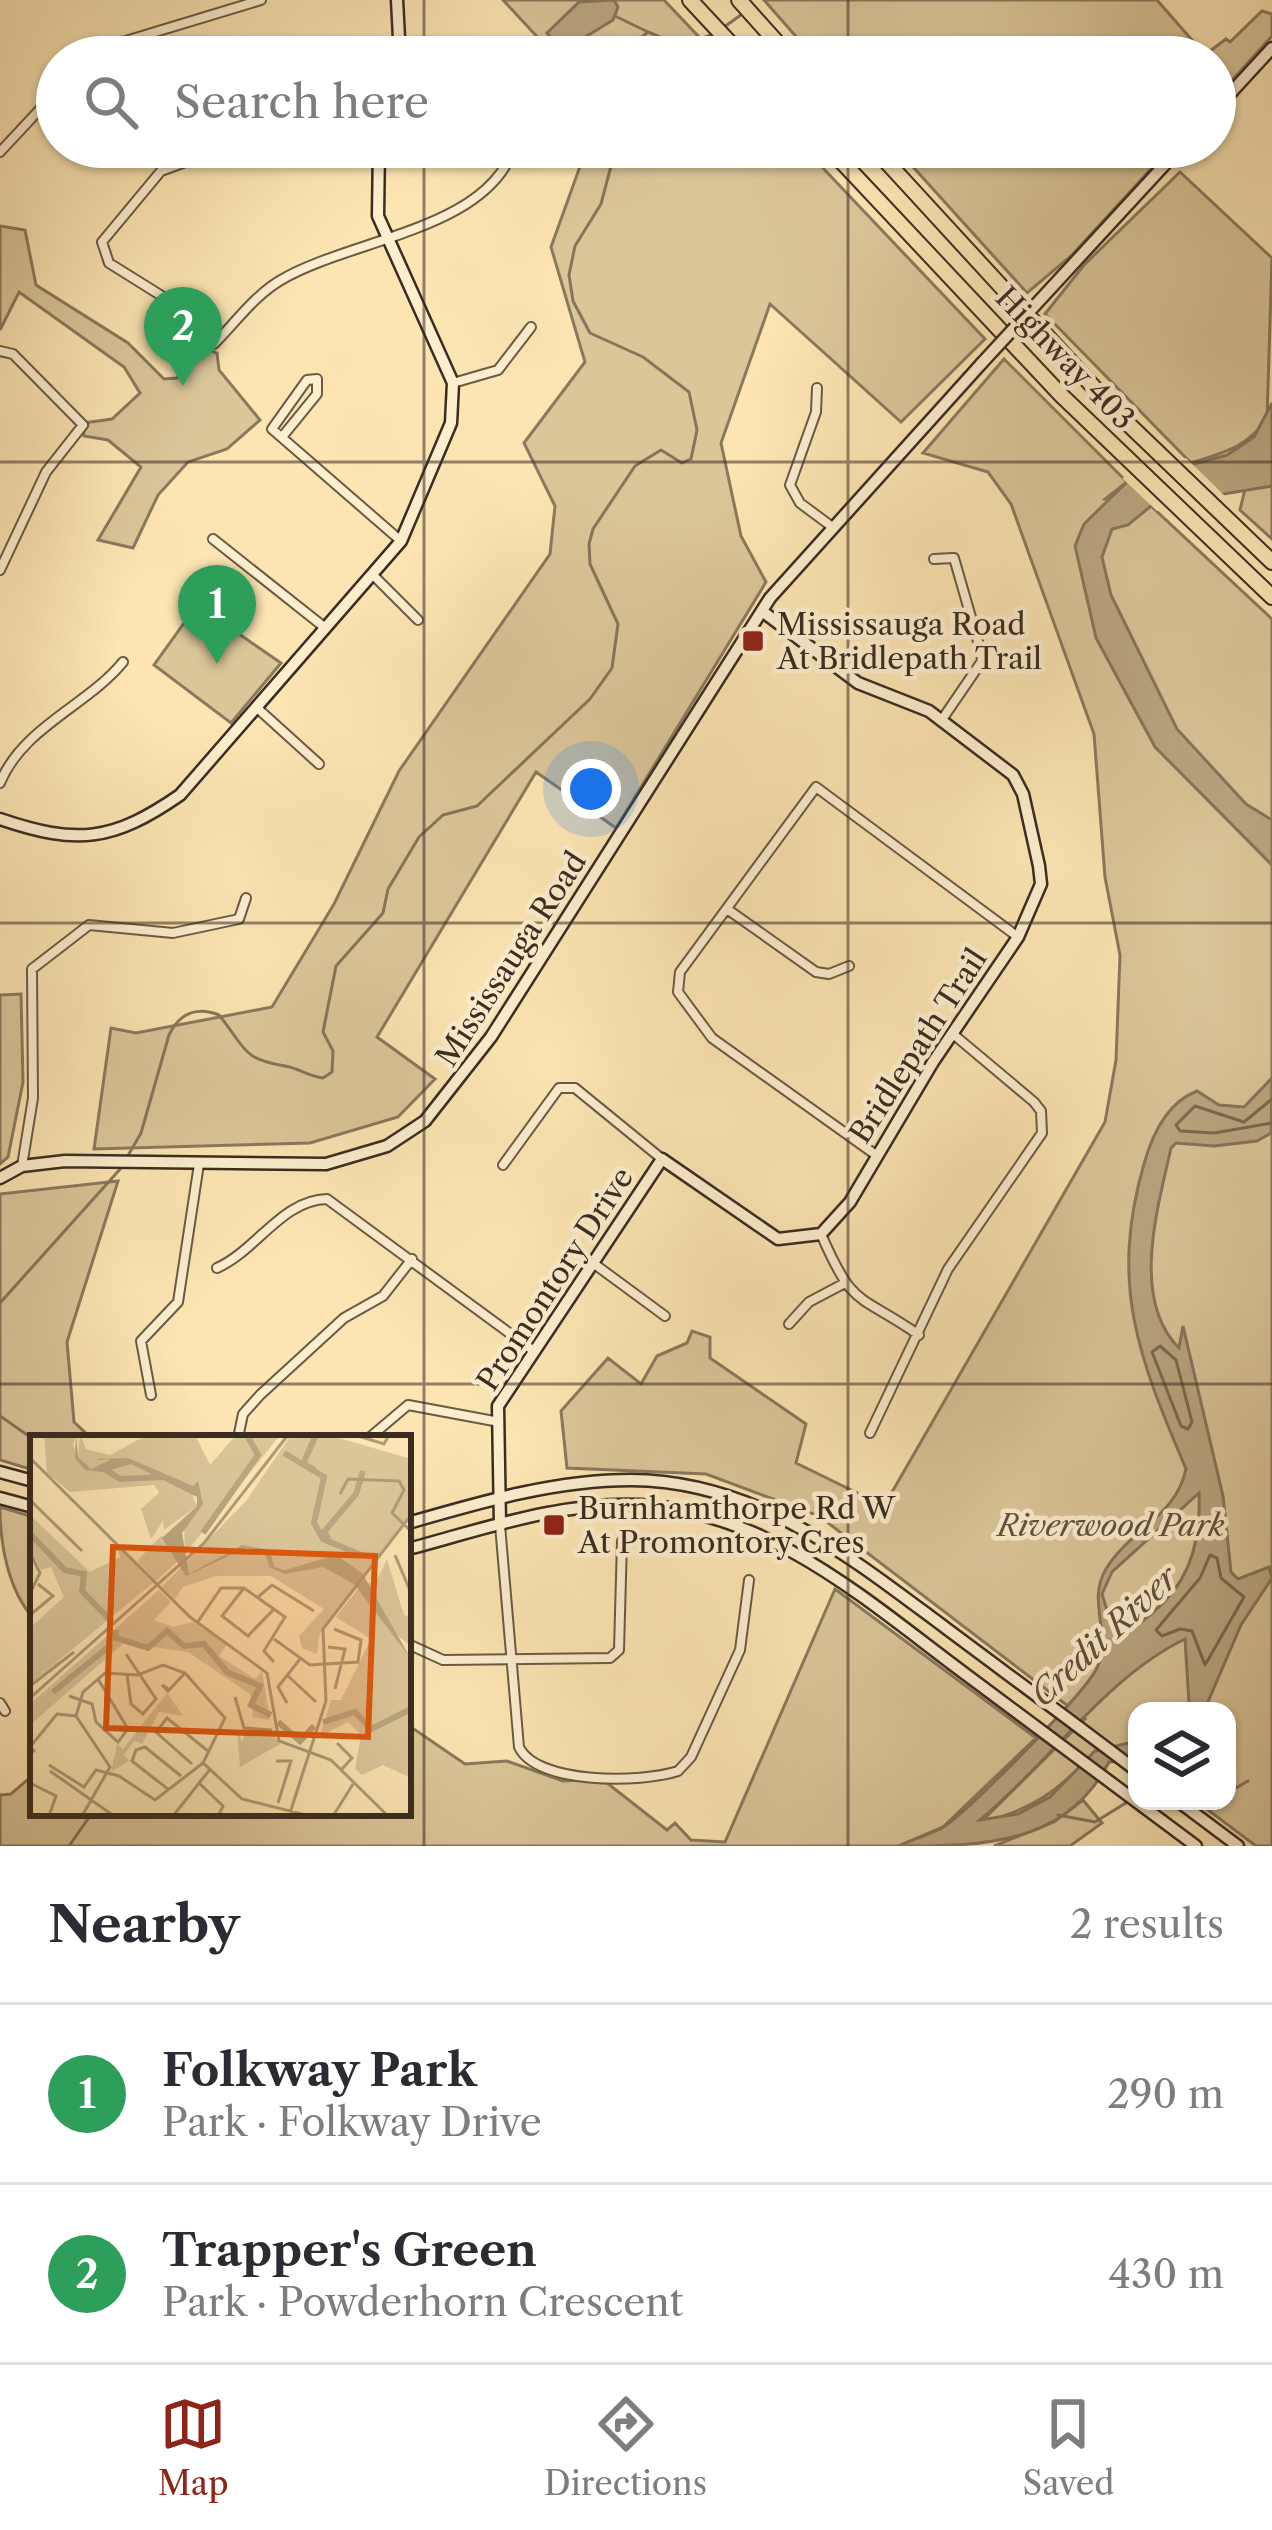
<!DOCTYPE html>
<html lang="en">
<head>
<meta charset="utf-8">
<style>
	:root { --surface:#fff; --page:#f7f7f7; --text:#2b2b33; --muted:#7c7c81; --line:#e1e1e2; --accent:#8f2418 }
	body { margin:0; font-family:"Libre Caslon Text",serif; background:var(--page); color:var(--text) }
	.controls { position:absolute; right:36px; bottom:36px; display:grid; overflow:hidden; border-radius:24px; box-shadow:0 3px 9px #0004 }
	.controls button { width:108px; height:108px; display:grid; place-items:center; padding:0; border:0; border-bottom:3px solid var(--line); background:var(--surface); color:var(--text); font:60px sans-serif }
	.you { position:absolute; left:591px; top:789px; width:42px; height:42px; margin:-30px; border:9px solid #fff; border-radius:50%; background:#1a73e8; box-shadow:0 0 0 18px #1a73e833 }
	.badge { display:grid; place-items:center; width:78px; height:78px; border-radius:50%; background:var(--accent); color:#fff; font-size:39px; font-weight:700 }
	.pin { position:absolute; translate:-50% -99px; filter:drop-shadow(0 3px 6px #0008) }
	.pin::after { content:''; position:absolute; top:63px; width:42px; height:36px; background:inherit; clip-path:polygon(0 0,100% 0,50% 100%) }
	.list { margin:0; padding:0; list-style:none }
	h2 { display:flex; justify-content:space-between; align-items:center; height:156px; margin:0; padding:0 48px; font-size:51px }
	h2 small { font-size:39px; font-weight:400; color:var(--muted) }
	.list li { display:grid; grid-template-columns:78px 1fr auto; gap:36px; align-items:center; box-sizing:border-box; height:180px; padding:0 48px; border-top:3px solid var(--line) }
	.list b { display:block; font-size:45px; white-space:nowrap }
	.list p { margin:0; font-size:39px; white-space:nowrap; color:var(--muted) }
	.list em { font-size:39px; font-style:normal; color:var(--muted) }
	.icon { flex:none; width:66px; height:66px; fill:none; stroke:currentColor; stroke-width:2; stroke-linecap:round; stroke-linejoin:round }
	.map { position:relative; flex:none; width:1272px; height:1846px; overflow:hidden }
	.search { position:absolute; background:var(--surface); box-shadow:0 3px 9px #0004; left:36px; right:36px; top:36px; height:132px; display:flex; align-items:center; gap:30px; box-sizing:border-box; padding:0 42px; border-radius:66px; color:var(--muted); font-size:45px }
	.sheet { height:516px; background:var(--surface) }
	nav { display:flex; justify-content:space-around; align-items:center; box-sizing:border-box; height:168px; border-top:3px solid var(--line); background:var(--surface); font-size:33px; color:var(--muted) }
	nav a { display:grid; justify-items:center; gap:6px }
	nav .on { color:var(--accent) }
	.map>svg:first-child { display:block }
	.green { fill:#dbc69a; stroke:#8a795d; stroke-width:3 }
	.water { fill:#baa681; stroke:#87755a; stroke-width:3; fill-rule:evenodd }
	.pier { fill:#fce5b3 }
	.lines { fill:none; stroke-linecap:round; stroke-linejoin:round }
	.shore { stroke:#7a6950; stroke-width:3 }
	.stream { stroke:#87755a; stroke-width:3 }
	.street-casing { stroke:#6a5a45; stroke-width:12 }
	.secondary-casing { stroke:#3a2c20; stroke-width:15 }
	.highway-casing { stroke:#3a2c20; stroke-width:18 }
	.street { stroke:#fdeece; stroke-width:8 }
	.secondary { stroke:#fdeece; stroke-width:10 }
	.highway { stroke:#fce5b3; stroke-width:14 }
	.secondary-bridge-casing { stroke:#3a2c20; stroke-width:15; stroke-linecap:butt }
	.secondary-bridge { stroke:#fdeece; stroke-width:10 }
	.grid { fill:none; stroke:#3a2c20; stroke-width:3; stroke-opacity:0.55 }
	.poi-dot { fill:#8f2418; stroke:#fdeece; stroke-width:4.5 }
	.labels { text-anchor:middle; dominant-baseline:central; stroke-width:9; stroke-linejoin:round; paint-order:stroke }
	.street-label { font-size:30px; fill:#3a2c20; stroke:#fdeece }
	.poi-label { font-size:30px; fill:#3a2c20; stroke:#fdeece; text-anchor:start }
	.park-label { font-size:30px; font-style:italic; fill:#62523e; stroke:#fdeece }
	.water-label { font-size:33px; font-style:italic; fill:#60513d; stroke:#fdeece }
	.inset-river { fill:none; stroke:#baa681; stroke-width:6 }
	.inset-road { fill:none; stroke:#ae9b78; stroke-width:3 }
	.view { fill:#df570d; fill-opacity:0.15; stroke:#df570d; stroke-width:6 }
	.inset-edge { fill:none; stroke:#3a2c20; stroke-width:6 }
</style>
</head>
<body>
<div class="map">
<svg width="1272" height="1846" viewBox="0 0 1272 1846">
	<rect width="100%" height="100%" fill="#fce5b3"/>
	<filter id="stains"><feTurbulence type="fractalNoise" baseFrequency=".00167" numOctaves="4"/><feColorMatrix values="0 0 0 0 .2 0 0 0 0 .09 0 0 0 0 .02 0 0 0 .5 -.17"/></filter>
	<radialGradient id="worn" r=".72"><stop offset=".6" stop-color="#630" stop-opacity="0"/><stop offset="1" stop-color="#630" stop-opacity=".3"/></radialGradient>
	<path class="green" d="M 503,0 L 664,0 L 718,57 L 556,57 Z
		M 764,0 L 1157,0 L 1205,55 L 1226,39 L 1230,42 L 1262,11 L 1272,14 L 1272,36 L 1215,99 L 1215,57 L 814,57 Z
		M 587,147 L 803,147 L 985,339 L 901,422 L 770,304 L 721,443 L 741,536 L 766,582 L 616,828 L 536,772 L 377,1037 L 435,1079 L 398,1117 L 310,1143 L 94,1149 L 111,1028 L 136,1033 L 272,1007 L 334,904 L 399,771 L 550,554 L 555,506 L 524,443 L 585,362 L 551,247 Z
		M 895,147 L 1171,147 L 1071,256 L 1027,293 Z
		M 1180,172 L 1272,258 L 1267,419 C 1245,449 1224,452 1191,463 L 1045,314 L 1084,265 Z
		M 0,226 L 25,230 L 36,285 L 128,343 L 164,379 L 177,378 L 200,347 L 217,353 L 219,370 L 260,420 L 227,449 L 188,462 L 158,495 L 133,548 L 98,540 L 141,467 L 108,440 L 84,436 L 83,423 L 112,419 L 140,393 L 124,367 L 19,292 L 0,330 Z
		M 1004,359 L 1127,482 L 1105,499 L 1151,506 L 1272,619 L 1272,1846 L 1256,1846 L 1196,1801 L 1227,1801 L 1227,1711 L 1137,1711 L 1137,1757 L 1095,1751 C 1061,1789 1032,1811 981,1822 L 1085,1719 L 819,1516 L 706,1474 L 567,1468 L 561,1411 L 608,1358 L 641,1384 L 657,1356 L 687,1343 L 692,1331 L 710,1337 L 710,1358 L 806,1424 L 796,1463 L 884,1506 L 1105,1122 L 1116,1060 L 1120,955 L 1105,877 L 1094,734 L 1011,504 L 988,472 L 923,453 Z
		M 1272,486 L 1272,539 L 1240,510 L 1245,489 Z
		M 197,605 L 281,663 L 231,723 L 154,665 Z
		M 21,994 L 23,1082 L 8,1157 L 0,1164 L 0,995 Z
		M 118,1181 L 67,1342 L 74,1422 L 91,1438 L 33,1438 L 33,1470 L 0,1460 L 0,1194 Z
		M 0,1507 L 33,1517 L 33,1618 C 8,1589 0,1545 0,1507 Z
		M 835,1589 L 1036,1738 L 943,1827 L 899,1846 L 0,1846 L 0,1795 L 11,1794 L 33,1775 L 33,1813 L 408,1813 L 408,1725 L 465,1764 L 507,1761 L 563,1781 L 602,1779 L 667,1830 L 675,1823 L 691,1840 L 725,1842 Z
		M 1083,1800 L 1102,1823 L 1070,1846 L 994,1846 L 1054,1822 Z"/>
	<path class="water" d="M 579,2 L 614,0 L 618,7 L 613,20 L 561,52 L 547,33 Z
		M 1272,403 L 1272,486 L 1151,506 L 1128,525 L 1112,529 L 1102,557 L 1111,595 L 1177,729 L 1246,804 L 1272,820 L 1272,865 L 1155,747 L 1096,638 L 1075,546 L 1084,524 L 1127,482 L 1227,455 L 1254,437 Z
		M 1272,1078 L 1271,1133 L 1257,1141 L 1214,1146 L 1176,1143 L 1171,1148 C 1158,1207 1130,1299 1179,1348 L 1183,1326 L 1223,1496 L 1231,1572 L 1238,1579 L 1269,1567 L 1272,1578 L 1241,1625 L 1204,1711 L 1182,1711 L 1189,1703 L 1185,1639 C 1106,1677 1048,1764 980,1820 L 1018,1814 L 1050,1797 L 1095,1751 L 1137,1741 L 1137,1761 L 1109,1762 C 1066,1846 981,1846 899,1846 C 913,1839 929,1835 942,1828 C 966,1814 1085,1693 1097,1668 C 1113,1635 1086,1602 1106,1569 C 1129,1530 1176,1517 1186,1469 C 1139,1358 1109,1285 1144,1164 C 1152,1135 1166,1103 1197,1091 L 1219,1105 L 1244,1107 ZM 1199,1493 C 1202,1565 1177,1602 1116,1639 L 1102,1594 L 1112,1572 Z"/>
	<path class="pier" d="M 1186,458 L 1227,498 L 1157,511 L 1122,478 Z"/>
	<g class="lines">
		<path class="shore" d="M 1272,1099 L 1244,1122 L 1195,1106 L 1176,1125 L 1180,1131 L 1214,1133 L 1272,1123
			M 1160,1346 L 1176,1360 L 1192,1422 L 1188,1429 L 1181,1426 L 1152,1352 Z
			M 1210,1555 L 1217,1558 L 1221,1578 L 1244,1597 L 1205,1665 L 1192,1631 L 1180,1629 L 1162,1636 L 1156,1630 L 1200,1578 Z"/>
		<path class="stream" d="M 615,16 L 648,32
			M 724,27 L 745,12
			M 628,57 L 631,46 L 648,32 L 682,46 L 716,33
			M 126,1159 L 141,1133 L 169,1035 C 179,1014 196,1006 219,1015 C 246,1048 241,1059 285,1066 C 298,1068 308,1076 323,1078 L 332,1072 L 333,1051 L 323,1032 L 336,966 L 383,913 L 388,889 L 419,837 L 443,815 L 477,806 L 590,699 L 612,668 L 618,624 L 590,564 L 589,544 L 593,529 L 635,466 L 661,450 L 682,463 L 691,459 L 697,430 L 689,392 L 643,357 L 590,333 L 573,301 L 569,275 L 575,246 L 601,204 L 616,147
			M 0,1303 L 122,1167
			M 0,1416 L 33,1439
			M 1227,1793 L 1248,1781
			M 1058,1815 L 1095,1822 L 1129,1801
			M 69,1846 L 92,1813"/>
		<g class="street-casing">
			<path id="street" d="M 91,57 L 109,46 L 261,0
				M 226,147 L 161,171 L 102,242 L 109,263 L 165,298 L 214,344 C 235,323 255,295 281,280 C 350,239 488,230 514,147
				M 0,152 L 57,91
				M 0,351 L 13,354 L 83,425 L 46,472 L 0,570
				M 453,383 L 498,370 L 531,327
				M 817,388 L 816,412 L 790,485 L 800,503 L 831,526
				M 282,437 L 317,394 L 317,379 L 307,380 L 272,429 L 401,541
				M 213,539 L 324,627
				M 934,559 L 954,558 L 981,652 L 982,661 L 941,721
				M 372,574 L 418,620
				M 256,707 L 319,764
				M 0,783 C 23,727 87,706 123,662
				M 727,909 L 816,972 L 829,974 L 849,966
				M 876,1155 L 712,1038 L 678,992 L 680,972 L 816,787 L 1018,937
				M 503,1165 L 559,1088 L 575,1088 L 662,1159
				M 22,1166 L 33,1098 L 32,969 L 89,925 L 173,933 L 239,919 L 246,898
				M 821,1234 C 854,1310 857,1292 919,1335
				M 593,1263 L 665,1316
				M 217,1268 C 257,1250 282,1200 327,1199 L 531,1349
				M 789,1324 L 809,1302 L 843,1284
				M 151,1395 L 141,1341 L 178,1302 L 199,1164
				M 870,1433 L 948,1269 L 1042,1133 L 1041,1111 L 1034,1102 L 953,1034
				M 238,1438 L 243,1414 L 260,1395 L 344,1318 L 383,1296 L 412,1259
				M 369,1438 L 408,1405 L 494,1421
				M 500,1525 L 519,1747 C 537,1785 642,1783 678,1771 L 691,1757 L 740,1650 L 749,1580
				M 408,1644 L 443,1660 L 610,1658 L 619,1650 L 622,1541
				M 0,1703 L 5,1711"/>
		</g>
		<g class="secondary-casing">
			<path id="secondary" d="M 397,0 L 400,57
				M 1215,110 L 1272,48
				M 1052,287 L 1181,147
				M 0,819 C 77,845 112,842 180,795 L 401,541 L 451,423 L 453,383 L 378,216 L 379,147
				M 0,1178 L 22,1166 L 65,1161 L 326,1164 L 387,1146 L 425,1121 L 491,1037 L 770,598 L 981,364
				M 0,1472 L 33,1481
				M 0,1498 L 33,1507
				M 408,1523 C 481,1502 555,1480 631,1480 C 758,1481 850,1557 947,1629 C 1010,1676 1074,1723 1137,1771
				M 500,1525 L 498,1406 L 662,1159 L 778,1239 L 821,1234 L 850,1202 L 933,1062 L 1018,937 L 1041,884 L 1039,866 L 1023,794 L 1013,775 L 929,711 L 858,683 L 762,611
				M 408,1549 C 484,1529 562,1501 641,1505 C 772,1513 868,1602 968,1676 C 1044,1733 1120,1789 1196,1846
				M 1178,1801 L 1238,1846"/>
		</g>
		<g class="highway-casing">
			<path id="highway" d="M 690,0 L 743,57
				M 739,0 L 790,57
				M 828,147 L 1061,395 L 1272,597
				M 873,147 L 1122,418 L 1272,562"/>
		</g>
		<use href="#street" class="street"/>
		<use href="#secondary" class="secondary"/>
		<use href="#highway" class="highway"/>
		<g class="secondary-bridge-casing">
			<path id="secondary-bridge" d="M 981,364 L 1052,287"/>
		</g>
		<use href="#secondary-bridge" class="secondary-bridge"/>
	</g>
	<path class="grid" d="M 424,0 L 424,57M 848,0 L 848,57M 424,147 L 424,1846M 848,147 L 848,1846M 0,462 L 1272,462M 0,923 L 1272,923M 0,1384 L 1272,1384"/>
	<g class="poi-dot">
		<rect x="741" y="629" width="24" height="24" rx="6"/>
		<rect x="542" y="1513" width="24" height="24" rx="6"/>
	</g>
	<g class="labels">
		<g class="street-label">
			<text transform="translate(1065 358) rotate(46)">Highway 403</text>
			<text transform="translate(511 959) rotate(-57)">Mississauga Road</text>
			<text transform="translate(918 1046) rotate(-57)">Bridlepath Trail</text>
			<text transform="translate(555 1279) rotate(-57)">Promontory Drive</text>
		</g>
		<g class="poi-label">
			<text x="777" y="624">Mississauga Road<tspan x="777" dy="34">At Bridlepath Trail</tspan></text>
			<text x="578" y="1508">Burnhamthorpe Rd W<tspan x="578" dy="34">At Promontory Cres</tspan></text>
		</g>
		<g class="park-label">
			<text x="1111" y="1525">Riverwood Park</text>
		</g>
		<g class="water-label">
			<text transform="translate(1104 1636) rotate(-43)">Credit River</text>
		</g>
	</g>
	<g transform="translate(30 1435)">
		<rect width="381" height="381" fill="#fce5b3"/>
		<path d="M 14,0 L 46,0 L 43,10 L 52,32 L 57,33 L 48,22 L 50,0 L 56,14 L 80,20 L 117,0 L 165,0 L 180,30 L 206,0 L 250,0 L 155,119 L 154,88 L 167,76 L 173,63 L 160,55 L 167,71 L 134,95 L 133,86 L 121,104 L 111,74 L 129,58 L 124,50 L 40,57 L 17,38 ZM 261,0 L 299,0 L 381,24 L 381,77 L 330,146 L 340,162 L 329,150 L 289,200 L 287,219 L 272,213 L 269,201 L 294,174 L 241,141 L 186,141 L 153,152 L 145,164 L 132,152 L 216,66 ZM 0,80 L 60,137 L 90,122 L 86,110 L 123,148 L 0,249 L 0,193 L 34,162 L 21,132 L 11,135 L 2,118 ZM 132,100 L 148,126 L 126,146 L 107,126 ZM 357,124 L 374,180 L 381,182 L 381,211 L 359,194 L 337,148 L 345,149 ZM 328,154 L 381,224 L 381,343 L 353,330 L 332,340 L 325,334 L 331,300 L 318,287 L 290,301 L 301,265 L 311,265 L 341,204 L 306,182 ZM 129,155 L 141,167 L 124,185 L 143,192 L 163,187 L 197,209 L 189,221 L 225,244 L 232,236 L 240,285 L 223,282 L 220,259 L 158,217 L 94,208 L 0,290 L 0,269 ZM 137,258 L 153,281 L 129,277 L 112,309 L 104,306 L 94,320 L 99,326 L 81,337 L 87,309 L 93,314 ZM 207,294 L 212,307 L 217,295 L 241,297 L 250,309 L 210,332 Z" fill="#dbc69a"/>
		<path d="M 46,0 L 48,22 L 61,34 L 80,25 L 79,24 L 71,25 L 66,24 L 98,23 L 163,51 L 168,46 L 173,69 L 152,98 L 159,139 L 212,110 L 240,115 L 244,132 L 255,135 L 306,120 L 332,138 L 381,224 L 324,149 L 293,132 L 255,139 L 239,132 L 235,117 L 216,113 L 156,141 L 132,103 L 167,71 L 167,62 L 101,29 L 73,37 L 55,35 L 45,23 Z" fill="#baa681"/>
		<path class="inset-river" d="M 254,18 L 294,42 L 284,88 L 293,104 L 331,120M 74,34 L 90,44 L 132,42M 285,35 L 273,29 L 285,2M 173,98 L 228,20 L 218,2M 0,99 L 35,135 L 54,139 L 52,156 L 82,187M 299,104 L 294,97 L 326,59 L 333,36M 86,195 L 86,203 L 118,213 L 137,196 L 154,211 L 174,209 L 197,237 L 230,251 L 221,270 L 241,280M 23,257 L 82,209M 248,287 L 270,306 L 284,291M 293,287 L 325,277 L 341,294 L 381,274"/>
		<path class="inset-road" d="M 325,0 L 354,9 L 359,0M 0,23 L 160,182 L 237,238 L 249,306 L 301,325 L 358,381M 310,59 L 318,44 L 369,46 L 374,55 L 362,78 L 381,96M 0,65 L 52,116M 0,118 L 10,138 L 0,158M 365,120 L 381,158M 214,153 L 192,181 L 218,201 L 244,174M 228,162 L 242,150 L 284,176M 0,180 L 23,161 L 8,149M 167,188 L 191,153 L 214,153 L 255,182 L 234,216 L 244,227M 244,204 L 280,230 L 328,227 L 331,205 L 304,194M 298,212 L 315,214 L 305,254M 96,219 L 126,264 L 113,279 L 101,269 L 97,239M 257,240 L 286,267M 0,251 L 44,217M 140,255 L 132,250 L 138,256 L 155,238M 39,261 L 62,269 L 66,287 L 88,307 L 98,294 L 68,244M 205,262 L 214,293 L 242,295M 0,263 L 174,108 L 258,0M 257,268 L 248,252 L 270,224M 307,308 L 322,323 L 312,334M 5,317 L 0,312 L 27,279 L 46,281M 246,326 L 261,326 L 248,368M 162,329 L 126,297 L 137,283 L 178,316M 19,330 L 54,352 L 66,335 L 89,341 L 125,365 L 173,328 L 212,364 L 280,381M 20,336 L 84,381M 0,348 L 26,361 L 19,381M 169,348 L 193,371 L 188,381M 139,355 L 102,326 L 106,315 L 115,312 L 151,341M 52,381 L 80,332 L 46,281 L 53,257 L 75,238 L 108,240 L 133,230 L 155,238 L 195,283 L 173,328M 143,381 L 181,333M 259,381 L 296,266 L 293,194 L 381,80M 303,381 L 323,349"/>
		<path class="view" d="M 83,112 L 345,121 L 338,302 L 76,293 Z"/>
		<rect width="381" height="381" class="inset-edge"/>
	</g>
	<rect width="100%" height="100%" filter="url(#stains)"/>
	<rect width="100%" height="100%" fill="url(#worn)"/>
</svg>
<div class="controls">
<button><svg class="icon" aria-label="layers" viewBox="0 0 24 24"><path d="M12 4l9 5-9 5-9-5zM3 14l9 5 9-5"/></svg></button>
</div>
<div class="you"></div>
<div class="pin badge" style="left:217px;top:664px;background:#2e9e5b">1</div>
<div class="pin badge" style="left:183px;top:386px;background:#2e9e5b">2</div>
<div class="search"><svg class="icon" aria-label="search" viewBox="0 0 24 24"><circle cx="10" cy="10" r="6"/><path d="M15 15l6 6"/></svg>Search here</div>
</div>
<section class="sheet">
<h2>Nearby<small>2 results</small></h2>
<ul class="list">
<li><span class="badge" style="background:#2e9e5b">1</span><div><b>Folkway Park</b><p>Park · Folkway Drive</p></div><em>290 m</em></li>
<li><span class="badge" style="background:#2e9e5b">2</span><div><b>Trapper's Green</b><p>Park · Powderhorn Crescent</p></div><em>430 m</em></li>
</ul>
</section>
<nav>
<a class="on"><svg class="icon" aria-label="map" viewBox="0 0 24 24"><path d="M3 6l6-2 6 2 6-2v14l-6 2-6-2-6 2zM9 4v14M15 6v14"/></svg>Map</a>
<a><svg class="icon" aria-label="directions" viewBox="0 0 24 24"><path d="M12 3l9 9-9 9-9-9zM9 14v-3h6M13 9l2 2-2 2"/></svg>Directions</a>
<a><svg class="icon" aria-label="saved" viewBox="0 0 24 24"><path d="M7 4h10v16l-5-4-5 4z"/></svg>Saved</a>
</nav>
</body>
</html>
